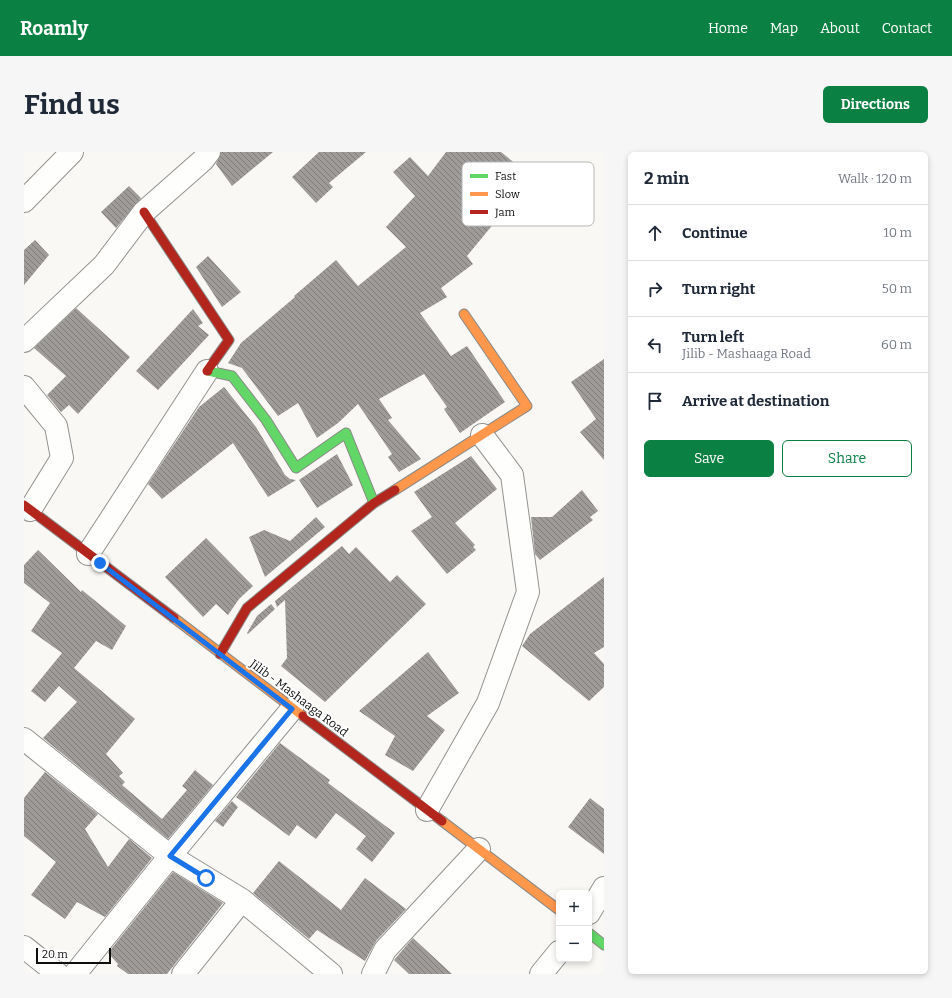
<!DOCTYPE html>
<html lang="en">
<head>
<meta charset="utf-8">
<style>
	:root { --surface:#fff; --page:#f6f6f7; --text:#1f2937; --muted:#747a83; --line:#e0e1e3; --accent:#0b8043 }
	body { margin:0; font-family:Bitter,serif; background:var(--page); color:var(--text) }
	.controls { position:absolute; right:12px; bottom:12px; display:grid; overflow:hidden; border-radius:6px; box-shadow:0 2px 6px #0003 }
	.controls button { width:36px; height:36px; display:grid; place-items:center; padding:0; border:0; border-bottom:1px solid var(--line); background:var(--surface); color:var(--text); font:20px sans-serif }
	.scale { position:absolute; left:12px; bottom:10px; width:75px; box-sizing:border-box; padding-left:4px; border:2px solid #0e0e0e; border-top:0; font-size:11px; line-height:14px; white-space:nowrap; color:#0e0e0e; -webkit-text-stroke:3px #fff; paint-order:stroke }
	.stop { position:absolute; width:12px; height:12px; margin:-9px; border:3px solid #1a73e8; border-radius:50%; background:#fff }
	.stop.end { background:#1a73e8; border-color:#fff; box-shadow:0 1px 4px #0008 }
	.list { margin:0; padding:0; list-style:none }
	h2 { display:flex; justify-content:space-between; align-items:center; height:52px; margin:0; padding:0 16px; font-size:17px }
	h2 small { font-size:13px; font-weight:400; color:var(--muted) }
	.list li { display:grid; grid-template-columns:26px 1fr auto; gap:12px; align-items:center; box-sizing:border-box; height:56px; padding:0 16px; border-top:1px solid var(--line) }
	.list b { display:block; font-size:15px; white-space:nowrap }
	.list p { margin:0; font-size:13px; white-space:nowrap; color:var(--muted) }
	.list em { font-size:13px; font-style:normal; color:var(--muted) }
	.actions { display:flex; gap:8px; padding:12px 16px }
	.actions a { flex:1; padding:9px 0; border:1px solid var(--accent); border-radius:6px; text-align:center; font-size:14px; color:var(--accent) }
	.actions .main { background:var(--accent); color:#fff }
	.icon { flex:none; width:22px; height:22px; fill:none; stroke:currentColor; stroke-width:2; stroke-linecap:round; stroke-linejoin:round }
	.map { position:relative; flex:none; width:580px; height:822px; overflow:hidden; border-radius:6px }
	header { display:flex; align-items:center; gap:24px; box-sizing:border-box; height:56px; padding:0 20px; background:var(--accent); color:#fff }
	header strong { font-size:19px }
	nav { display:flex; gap:22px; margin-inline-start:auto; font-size:14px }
	.intro { display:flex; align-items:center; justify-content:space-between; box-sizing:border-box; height:96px; padding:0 24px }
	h1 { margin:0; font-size:28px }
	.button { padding:10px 18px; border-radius:6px; background:var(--accent); color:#fff; font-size:14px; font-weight:700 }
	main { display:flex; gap:24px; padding:0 24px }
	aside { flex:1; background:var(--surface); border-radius:6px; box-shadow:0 2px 6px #0003 }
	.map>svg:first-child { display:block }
	.building { fill:url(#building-back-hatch) }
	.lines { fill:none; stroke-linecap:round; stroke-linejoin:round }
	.street-casing { stroke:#949392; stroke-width:24 }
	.fast-casing { stroke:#8b8a88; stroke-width:11 }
	.slow-casing { stroke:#8b8a88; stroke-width:11 }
	.jam-casing { stroke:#8b8a88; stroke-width:11 }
	.street { stroke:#fefefd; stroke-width:22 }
	.fast { stroke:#63d668; stroke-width:9 }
	.slow { stroke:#ff974d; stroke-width:9 }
	.jam { stroke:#b3261e; stroke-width:9 }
	.route { stroke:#1a73e8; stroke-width:5 }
	.labels { text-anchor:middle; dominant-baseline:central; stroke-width:4; stroke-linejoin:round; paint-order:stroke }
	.street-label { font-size:12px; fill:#0e0e0e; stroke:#fff }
	.key { fill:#fff; stroke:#b7b7b7; stroke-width:1 }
	.key-label { font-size:11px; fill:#0e0e0e }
</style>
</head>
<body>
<header>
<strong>Roamly</strong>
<nav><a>Home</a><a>Map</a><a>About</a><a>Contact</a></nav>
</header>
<div class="intro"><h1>Find us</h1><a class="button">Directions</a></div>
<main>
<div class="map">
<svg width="580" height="822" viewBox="0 0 580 822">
	<defs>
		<pattern id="building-back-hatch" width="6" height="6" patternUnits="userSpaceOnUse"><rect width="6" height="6" fill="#9e9b99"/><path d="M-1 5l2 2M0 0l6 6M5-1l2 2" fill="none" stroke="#7f7d7b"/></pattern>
	</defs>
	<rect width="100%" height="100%" fill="#faf8f4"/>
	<path class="building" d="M 197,0 L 249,0 L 208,34 L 192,12 Z
		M 295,0 L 342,0 L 305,31 L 309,35 L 292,51 L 268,25 Z
		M 422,0 L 477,0 L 508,25 L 443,104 L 449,112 L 417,136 L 423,145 L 396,161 L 427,204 L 443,194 L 481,250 L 436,281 L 420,257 L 423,255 L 400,222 L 355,247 L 368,266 L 364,268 L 397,307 L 375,320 L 364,305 L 368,302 L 334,252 L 314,271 L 293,286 L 274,251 L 254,264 L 218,216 L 204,211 L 217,191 L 271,145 L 270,144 L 312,108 L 334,134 L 382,95 L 362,75 L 391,44 L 369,20 L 386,5 L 404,24 Z
		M 105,34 L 117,46 L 92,76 L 77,60 Z
		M 11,88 L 25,103 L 0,133 L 0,98 Z
		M 184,104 L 217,140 L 198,155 L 172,115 Z
		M 52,156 L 106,205 L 54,262 L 45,253 L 37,260 L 23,243 L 42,224 L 10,196 Z
		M 169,157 L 179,171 L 174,174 L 185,183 L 134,238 L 112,219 Z
		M 580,207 L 580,308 L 556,280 L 572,267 L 547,230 Z
		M 200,235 L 232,275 L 261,323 L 266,327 L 272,328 L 244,345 L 209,291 L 138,347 L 124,332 L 175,255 Z
		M 313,302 L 329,333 L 293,356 L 275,328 Z
		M 447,304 L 473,337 L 431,371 L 451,393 L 449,395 L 452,398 L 423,422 L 387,379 L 408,365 L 390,340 Z
		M 558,338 L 574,359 L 566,365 L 569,368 L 516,408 L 511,402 L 507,365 L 528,365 Z
		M 292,365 L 301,375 L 241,425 L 225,385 L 240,378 L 266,389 Z
		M 182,386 L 229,434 L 215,447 L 204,463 L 192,452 L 179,465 L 141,425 Z
		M 318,394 L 325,402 L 332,395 L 366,430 L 373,423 L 402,452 L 301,550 L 257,514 L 263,506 L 261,448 L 253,455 L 251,449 Z
		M 14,398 L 57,440 L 58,438 L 102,474 L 88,498 L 72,489 L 50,516 L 111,567 L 82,602 L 99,621 L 95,624 L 101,630 L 98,633 L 138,667 L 163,638 L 158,634 L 171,618 L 189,633 L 144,687 L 19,586 L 53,550 L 35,534 L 21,550 L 7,539 L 38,501 L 7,479 L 26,451 L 0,431 L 0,413 Z
		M 580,425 L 580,495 L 570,501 L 580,512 L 580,535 L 565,549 L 498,494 L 506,482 Z
		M 247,452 L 251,457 L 224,482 L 223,481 L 233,464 Z
		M 404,500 L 435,541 L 403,564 L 421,578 L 389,619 L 361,603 L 371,584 L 335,559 Z
		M 256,591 L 306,628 L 304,631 L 371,681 L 348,710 L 332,697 L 342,684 L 312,661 L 292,687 L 273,673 L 265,684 L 212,645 Z
		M 21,620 L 74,662 L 61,677 L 84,715 L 105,687 L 128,706 L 81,765 L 53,750 L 41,767 L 7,743 L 32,710 L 0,684 L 0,646 Z
		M 566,646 L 580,657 L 580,702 L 544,675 Z
		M 208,649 L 214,655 L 199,675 L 191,669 Z
		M 255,709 L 317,758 L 341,726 L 382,757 L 352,789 L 341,809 L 293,778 L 285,787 L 229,741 Z
		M 149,720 L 199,751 L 143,822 L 104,822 L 93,814 L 94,812 L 84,801 Z
		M 389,786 L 428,822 L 385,822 L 370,808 Z"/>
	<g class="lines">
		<g class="street-casing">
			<path id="street" d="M 0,49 L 48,0
				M 0,189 L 80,113 L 120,60 L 179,8 L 185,0
				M 0,235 L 32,274 L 38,306 L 6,358
				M 64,402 L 183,219
				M 0,587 L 146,704 L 218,748 L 307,822
				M 403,658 L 464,551 L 504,440 L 488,323 L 458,283
				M 565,761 L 580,736
				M 0,795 L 34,822
				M 51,822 L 146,704 L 268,557
				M 159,822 L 218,748
				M 349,822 L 361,798 L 455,697
				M 517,822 L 535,800"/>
		</g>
		<g class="fast-casing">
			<path id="fast" d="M 184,219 L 208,224 L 242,268 L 272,316 L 322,281 L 350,351
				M 565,781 L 580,793"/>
		</g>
		<g class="slow-casing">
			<path id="slow" d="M 371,338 L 503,254 L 440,162
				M 150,466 L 279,564
				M 418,669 L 535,758"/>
		</g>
		<g class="jam-casing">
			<path id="jam" d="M 120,60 L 205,188 L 183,219 L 184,219
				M 0,353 L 150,466
				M 196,502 L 223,456 L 350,351 L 371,338
				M 279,564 L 418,669"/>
		</g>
		<use href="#street" class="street"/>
		<use href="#fast" class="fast"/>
		<use href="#slow" class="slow"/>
		<use href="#jam" class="jam"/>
	</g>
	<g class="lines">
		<path class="route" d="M 76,411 L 268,557 L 146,704 L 182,726"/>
	</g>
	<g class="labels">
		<g class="street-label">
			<text transform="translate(275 546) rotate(37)">Jilib - Mashaaga Road</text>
		</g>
	</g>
	<rect x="438" y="10" width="132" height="64" rx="6" class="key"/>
	<rect x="446" y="22" width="18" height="4" fill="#63d668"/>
	<rect x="446" y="40" width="18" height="4" fill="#ff974d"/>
	<rect x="446" y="58" width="18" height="4" fill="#b3261e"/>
	<g class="key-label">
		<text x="471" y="28">Fast</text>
		<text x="471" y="46">Slow</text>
		<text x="471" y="64">Jam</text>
	</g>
</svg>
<div class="controls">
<button>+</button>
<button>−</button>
</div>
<div class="scale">20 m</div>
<div class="stop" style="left:182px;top:726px"></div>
<div class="stop end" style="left:76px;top:411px"></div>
</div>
<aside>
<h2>2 min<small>Walk · 120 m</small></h2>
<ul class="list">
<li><svg class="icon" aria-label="ahead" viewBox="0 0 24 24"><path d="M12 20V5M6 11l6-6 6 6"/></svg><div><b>Continue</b></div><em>10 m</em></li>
<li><svg class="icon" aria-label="right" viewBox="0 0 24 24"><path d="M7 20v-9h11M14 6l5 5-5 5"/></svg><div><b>Turn right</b></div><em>50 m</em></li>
<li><svg class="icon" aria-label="left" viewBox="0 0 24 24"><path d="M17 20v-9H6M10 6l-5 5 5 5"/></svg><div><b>Turn left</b><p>Jilib - Mashaaga Road</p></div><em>60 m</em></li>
<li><svg class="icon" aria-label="arrive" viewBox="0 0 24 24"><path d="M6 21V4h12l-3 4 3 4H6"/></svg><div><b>Arrive at destination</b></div></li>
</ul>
<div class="actions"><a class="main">Save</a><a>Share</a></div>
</aside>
</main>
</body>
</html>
